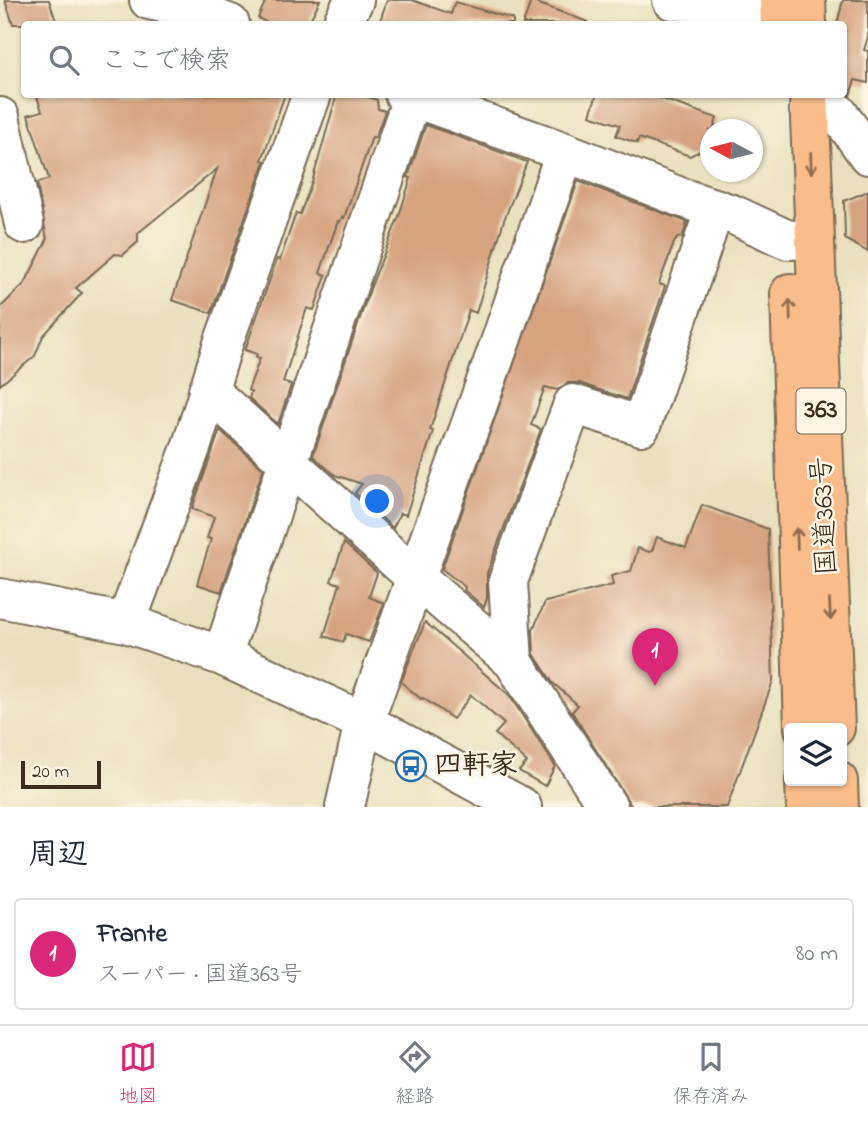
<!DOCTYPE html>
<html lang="ja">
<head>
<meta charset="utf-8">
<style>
	:root { --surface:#fff; --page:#f6f6f7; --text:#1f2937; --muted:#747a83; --line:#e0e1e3; --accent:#db2777 }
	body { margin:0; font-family:"Indie Flower","Klee One",sans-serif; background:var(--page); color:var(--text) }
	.controls { position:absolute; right:21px; bottom:21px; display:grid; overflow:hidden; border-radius:7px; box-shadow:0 2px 5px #0004 }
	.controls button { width:63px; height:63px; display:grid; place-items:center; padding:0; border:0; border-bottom:2px solid var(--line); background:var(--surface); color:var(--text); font:35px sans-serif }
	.compass { position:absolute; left:700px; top:119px; width:63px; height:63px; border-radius:50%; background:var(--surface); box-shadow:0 2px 5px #0004; rotate:277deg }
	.scale { position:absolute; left:21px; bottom:18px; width:80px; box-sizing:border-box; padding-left:7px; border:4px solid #3b2a1e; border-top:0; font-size:19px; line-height:24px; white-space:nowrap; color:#3b2a1e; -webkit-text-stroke:5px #fcf5e5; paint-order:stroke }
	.you { position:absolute; left:378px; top:502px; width:24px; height:24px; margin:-18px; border:5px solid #fff; border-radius:50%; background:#1a73e8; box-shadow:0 0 0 10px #1a73e833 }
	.badge { display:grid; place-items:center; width:46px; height:46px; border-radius:50%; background:var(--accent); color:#fff; font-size:23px; font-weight:700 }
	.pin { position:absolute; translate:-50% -58px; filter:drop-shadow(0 2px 4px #0008) }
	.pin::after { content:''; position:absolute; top:37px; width:24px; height:21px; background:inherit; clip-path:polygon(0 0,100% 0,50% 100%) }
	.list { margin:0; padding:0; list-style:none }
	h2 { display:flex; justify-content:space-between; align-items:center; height:91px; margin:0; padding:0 28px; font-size:30px }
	h2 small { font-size:23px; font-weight:400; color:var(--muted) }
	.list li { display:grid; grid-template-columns:46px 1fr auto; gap:21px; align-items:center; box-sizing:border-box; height:112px; margin:0 14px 14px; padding:0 14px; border:2px solid var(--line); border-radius:7px }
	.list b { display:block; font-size:26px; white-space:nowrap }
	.list p { margin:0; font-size:23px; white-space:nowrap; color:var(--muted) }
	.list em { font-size:23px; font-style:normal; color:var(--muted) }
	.icon { flex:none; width:38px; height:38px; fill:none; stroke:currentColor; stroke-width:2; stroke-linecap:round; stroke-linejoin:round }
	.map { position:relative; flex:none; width:868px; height:807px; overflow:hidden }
	.search { position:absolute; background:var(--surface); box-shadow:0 2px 5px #0004; left:21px; right:21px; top:21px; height:77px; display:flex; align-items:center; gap:18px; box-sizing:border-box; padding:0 24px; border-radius:7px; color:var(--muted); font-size:26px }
	.sheet { height:217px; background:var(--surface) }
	nav { display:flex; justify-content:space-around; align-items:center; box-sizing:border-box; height:98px; border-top:2px solid var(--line); background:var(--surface); font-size:19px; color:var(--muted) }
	nav a { display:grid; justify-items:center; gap:4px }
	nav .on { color:var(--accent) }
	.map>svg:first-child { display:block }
	.building { fill:#d7a37f }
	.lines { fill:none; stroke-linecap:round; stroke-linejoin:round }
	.minor-casing { stroke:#786a56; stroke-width:42 }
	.highway-casing { stroke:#786a56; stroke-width:42 }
	.minor { stroke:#fff; stroke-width:38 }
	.highway { stroke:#fabc8b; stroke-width:38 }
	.oneway { stroke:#916c4f }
	.labels { text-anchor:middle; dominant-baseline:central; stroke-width:5; stroke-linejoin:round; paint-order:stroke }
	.shield { fill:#fcf5e5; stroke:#75675a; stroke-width:2 }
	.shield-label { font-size:26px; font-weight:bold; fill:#3b2a1e }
	.street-label { font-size:28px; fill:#3b2a1e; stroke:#fcf5e5 }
	.poi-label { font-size:28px; font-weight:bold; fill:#3b2a1e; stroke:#fcf5e5; text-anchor:start }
</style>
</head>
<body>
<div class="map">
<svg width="868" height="807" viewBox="0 0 868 807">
	<rect width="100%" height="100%" fill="#fcf5e5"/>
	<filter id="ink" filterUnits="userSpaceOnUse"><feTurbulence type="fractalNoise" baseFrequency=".0143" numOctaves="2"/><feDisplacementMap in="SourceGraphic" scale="14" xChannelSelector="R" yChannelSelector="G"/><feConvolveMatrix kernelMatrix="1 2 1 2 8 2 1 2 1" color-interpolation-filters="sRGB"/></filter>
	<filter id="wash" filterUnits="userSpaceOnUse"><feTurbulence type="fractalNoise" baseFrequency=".00686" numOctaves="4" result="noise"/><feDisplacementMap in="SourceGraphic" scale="28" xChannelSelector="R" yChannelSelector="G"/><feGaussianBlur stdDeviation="1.57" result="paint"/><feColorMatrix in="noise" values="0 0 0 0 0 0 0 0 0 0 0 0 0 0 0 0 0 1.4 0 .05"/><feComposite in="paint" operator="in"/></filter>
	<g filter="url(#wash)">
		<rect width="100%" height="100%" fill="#e9e1be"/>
		<g id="blocks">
			<path class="building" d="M 5,0 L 49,0 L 57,24 L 13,24 Z
				M 266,0 L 320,0 L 308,24 L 269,24 L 258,18 Z
				M 387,0 L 412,0 L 451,14 L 455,2 L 513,19 L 513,24 L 379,24 Z
				M 843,0 L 868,0 L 868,37 L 864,50 L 868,51 L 868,83 L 855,80 L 850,95 L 844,92 L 844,24 L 837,24 Z
				M 531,1 L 588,22 L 588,24 L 523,24 Z
				M 36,94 L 285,94 L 262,160 L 265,161 L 211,313 L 172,300 L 217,169 L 138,233 L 138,242 L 123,255 L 115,254 L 76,288 L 82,293 L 43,336 L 35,356 L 0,385 L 0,308 L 25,283 L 47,240 L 37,183 L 49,179 L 28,115 L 42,111 Z
				M 337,94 L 360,94 L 377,100 L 378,109 L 385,111 L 375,138 L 372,137 L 344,218 L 342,217 L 340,222 L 338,221 L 320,273 L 326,275 L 314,310 L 307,308 L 283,382 L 291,385 L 278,424 L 249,398 L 251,392 L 248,390 L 260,358 L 256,357 L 257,354 L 245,350 L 277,259 L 280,260 L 296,213 L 300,214 L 312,182 Z
				M 597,94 L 648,94 L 717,118 L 713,130 L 710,130 L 706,148 L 690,156 L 639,138 L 637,143 L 616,136 L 620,125 L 590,115 Z
				M 426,125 L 527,162 L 504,220 L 476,313 L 469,310 L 430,430 L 433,431 L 406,515 L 400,513 L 393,528 L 355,493 L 362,484 L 335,475 L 313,456 L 370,289 L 399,216 L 411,178 L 408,177 Z
				M 578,181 L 687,222 L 682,238 L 678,237 L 674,243 L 659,284 L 665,286 L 627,399 L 579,383 L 568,383 L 557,390 L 545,387 L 531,425 L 541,429 L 487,573 L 487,598 L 484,607 L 464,590 L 465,587 L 442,569 Z
				M 868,191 L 868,252 L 845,239 L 844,201 Z
				M 220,430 L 263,469 L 221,592 L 197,584 L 211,539 L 207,538 L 214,517 L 192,509 Z
				M 702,505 L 768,529 L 773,681 L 727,807 L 632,807 L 572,712 L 578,705 L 553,683 L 534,654 L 533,630 L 545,602 L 613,585 L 611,576 L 631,571 L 638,548 L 649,552 L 652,551 L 657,537 L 686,548 Z
				M 344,543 L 377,573 L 369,597 L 384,603 L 369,642 L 346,634 L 343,642 L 324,636 L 340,584 L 331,581 Z
				M 425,622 L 509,695 L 555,766 L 545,786 L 519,771 L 527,762 L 495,734 L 504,724 L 471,695 L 453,719 L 423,698 L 421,699 L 401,682 Z"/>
		</g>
	</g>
	<g filter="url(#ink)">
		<use href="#blocks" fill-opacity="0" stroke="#786a56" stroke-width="2"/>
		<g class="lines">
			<g class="minor-casing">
				<path id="minor" d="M 149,0 L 191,9 L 230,24
					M 672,0 L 779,16
					M 342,24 L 354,0
					M 404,94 L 565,152 L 680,197 L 732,214 L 788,240 L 814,239
					M 809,110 L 838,113 L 868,155
					M 0,117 L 24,224
					M 208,390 L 417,579 L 513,661 L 608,807
					M 0,598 L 126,623 L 222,656 L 364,722 L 522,807
					M 126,623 L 192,445 L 223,344 L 312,94
					M 222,656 L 412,98
					M 513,661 L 508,581 L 573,404 L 641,426 L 715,208
					M 345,807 L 364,722 L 502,337 L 565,152"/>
			</g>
			<g class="highway-casing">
				<path id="highway" d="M 779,0 L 780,24
					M 806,0 L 807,24
					M 809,94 L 835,728
					M 790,293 L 804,728
					M 805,781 L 806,807
					M 838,781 L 839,807"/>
			</g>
			<use href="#minor" class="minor"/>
			<use href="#highway" class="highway"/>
		</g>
		<defs><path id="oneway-shaft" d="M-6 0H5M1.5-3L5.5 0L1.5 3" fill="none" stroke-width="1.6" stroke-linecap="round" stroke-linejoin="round" transform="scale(1.75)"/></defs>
		<g class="oneway">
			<use href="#oneway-shaft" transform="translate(811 163) rotate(88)"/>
			<use href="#oneway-shaft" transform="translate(790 310) rotate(-92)"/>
			<use href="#oneway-shaft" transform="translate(797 538) rotate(-92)"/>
			<use href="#oneway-shaft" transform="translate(830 610) rotate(87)"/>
		</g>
	</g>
	<defs>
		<g id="bus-ring" transform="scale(1.575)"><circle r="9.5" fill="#fcf5e5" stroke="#1f6fb2" stroke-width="1.5"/><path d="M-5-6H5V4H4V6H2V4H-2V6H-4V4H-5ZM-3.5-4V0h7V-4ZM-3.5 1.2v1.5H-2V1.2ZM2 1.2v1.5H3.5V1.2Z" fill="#1f6fb2"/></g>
	</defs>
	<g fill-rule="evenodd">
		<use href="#bus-ring" x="411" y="766"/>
	</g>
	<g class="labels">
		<rect class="shield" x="796.5" y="388.5" width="49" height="45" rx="5"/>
		<g class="shield-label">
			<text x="821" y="411">363</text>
		</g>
		<g class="street-label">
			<text transform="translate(826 516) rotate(-93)">国道363号</text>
		</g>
		<g class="poi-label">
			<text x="434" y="766">四軒家</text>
		</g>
	</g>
</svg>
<div class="controls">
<button><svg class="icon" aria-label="layers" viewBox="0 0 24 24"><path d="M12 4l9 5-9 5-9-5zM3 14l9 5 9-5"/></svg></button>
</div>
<svg class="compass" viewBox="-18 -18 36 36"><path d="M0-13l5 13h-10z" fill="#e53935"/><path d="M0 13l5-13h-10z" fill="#747a83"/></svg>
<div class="scale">20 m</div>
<div class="you"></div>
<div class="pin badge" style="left:655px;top:686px">1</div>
<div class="search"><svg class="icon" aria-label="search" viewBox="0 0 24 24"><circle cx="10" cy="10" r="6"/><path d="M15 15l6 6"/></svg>ここで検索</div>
</div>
<section class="sheet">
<h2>周辺<small></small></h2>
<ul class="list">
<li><span class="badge">1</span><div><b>Frante</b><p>スーパー · 国道363号</p></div><em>80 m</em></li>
</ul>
</section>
<nav>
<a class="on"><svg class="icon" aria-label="map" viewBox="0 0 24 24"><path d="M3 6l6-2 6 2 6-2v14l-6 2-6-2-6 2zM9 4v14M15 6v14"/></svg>地図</a>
<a><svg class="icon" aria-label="directions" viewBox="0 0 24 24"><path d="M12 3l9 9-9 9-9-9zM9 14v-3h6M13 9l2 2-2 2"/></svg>経路</a>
<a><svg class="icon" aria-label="saved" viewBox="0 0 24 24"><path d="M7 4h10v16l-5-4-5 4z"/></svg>保存済み</a>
</nav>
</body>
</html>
